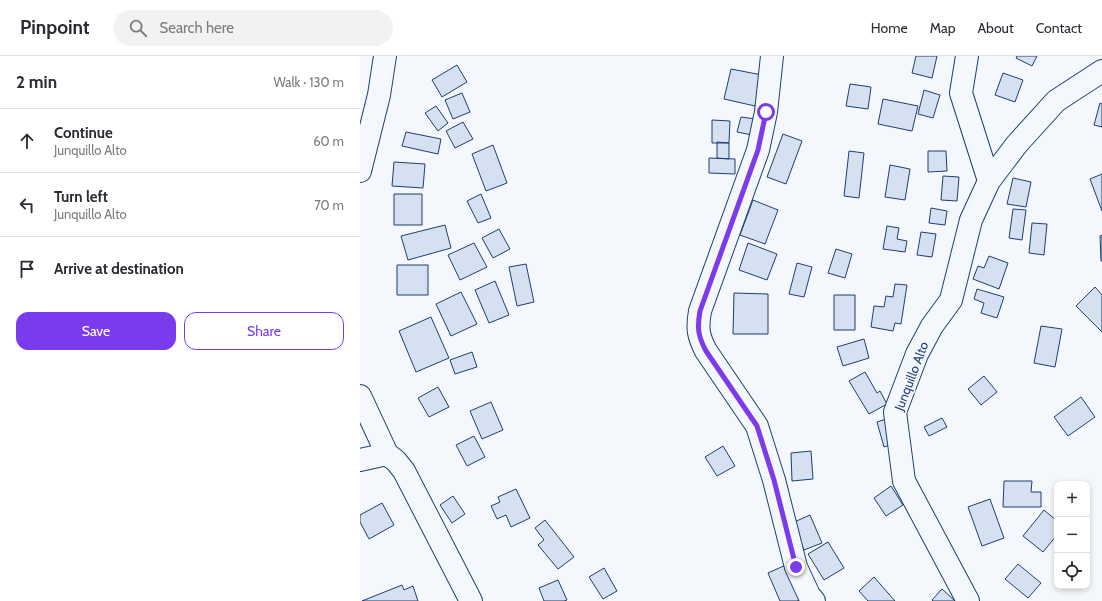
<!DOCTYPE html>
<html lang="en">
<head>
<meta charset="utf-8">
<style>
	:root { --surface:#fff; --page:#f2f2f3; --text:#2b2b33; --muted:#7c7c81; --line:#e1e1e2; --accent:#7c3aed }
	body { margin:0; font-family:Cabin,sans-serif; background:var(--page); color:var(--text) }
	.controls { position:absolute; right:12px; bottom:12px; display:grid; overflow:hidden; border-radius:8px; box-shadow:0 2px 6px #0003 }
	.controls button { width:36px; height:36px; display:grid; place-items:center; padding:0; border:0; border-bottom:1px solid var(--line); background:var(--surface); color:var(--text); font:20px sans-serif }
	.stop { position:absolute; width:12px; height:12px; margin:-9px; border:3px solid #7c3aed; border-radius:50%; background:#fff }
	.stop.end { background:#7c3aed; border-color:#fff; box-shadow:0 1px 4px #0008 }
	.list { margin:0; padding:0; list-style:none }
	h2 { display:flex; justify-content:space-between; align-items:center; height:52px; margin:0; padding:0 16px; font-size:17px }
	h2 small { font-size:13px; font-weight:400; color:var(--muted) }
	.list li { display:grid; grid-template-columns:26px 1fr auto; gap:12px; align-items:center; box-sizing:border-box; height:64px; padding:0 16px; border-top:1px solid var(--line) }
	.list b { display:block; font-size:15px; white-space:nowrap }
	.list p { margin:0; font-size:13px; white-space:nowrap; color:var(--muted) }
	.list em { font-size:13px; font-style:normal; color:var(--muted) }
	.actions { display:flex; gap:8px; padding:12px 16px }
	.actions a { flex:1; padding:9px 0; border:1px solid var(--accent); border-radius:12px; text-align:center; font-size:14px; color:var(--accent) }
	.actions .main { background:var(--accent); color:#fff }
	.icon { flex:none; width:22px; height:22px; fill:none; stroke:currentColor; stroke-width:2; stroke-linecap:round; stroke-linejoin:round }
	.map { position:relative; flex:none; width:742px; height:545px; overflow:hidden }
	header { display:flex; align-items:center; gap:24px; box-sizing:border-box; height:56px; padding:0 20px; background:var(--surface); border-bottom:1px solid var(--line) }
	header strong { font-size:19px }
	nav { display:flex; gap:22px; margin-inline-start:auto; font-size:14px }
	.search { width:280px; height:36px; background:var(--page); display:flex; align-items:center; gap:10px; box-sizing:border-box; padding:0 14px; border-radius:22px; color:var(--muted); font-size:15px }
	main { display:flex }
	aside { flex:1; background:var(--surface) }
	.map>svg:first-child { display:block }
	.building { fill:#d5e0f0; stroke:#1d3f73 }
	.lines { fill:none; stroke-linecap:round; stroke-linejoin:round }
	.minor-casing { stroke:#1d3f73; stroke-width:24 }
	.minor { stroke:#f4f7fb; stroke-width:22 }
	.route { stroke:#7c3aed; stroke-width:5 }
	.labels { text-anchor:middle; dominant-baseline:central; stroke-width:3; stroke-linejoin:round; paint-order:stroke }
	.street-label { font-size:13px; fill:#1d3f73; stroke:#f4f7fb }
</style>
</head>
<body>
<header>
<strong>Pinpoint</strong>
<div class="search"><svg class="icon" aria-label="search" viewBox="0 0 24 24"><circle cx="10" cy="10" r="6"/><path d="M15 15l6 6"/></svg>Search here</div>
<nav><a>Home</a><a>Map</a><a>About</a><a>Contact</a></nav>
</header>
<main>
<aside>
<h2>2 min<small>Walk · 130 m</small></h2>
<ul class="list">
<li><svg class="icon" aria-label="ahead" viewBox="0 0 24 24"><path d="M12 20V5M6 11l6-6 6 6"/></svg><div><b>Continue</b><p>Junquillo Alto</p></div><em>60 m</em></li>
<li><svg class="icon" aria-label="left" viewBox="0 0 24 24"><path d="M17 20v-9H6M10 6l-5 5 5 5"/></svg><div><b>Turn left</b><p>Junquillo Alto</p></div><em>70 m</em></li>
<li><svg class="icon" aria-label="arrive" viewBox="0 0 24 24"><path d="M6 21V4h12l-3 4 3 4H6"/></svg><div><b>Arrive at destination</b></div></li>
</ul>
<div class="actions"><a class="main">Save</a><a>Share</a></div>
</aside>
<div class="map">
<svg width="742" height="545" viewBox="0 0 742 545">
	<rect width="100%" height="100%" fill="#f4f7fb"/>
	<path class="building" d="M 556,0 L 577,0 L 572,22 L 552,17 Z
		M 657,0 L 677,0 L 672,10 L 656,2 Z
		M 97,9 L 107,26 L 82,41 L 72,24 Z
		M 371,13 L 402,19 L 395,50 L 364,43 Z
		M 643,17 L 663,24 L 655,46 L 635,39 Z
		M 490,28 L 511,31 L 508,53 L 486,50 Z
		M 564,34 L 580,39 L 573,62 L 558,58 Z
		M 102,37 L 110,56 L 93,63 L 85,44 Z
		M 523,43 L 558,50 L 552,75 L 518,68 Z
		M 740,47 L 742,48 L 742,71 L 734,69 Z
		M 76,50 L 88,67 L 78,75 L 65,57 Z
		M 381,61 L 395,63 L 392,79 L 377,76 Z
		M 352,64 L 370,65 L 369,87 L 352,87 Z
		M 103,66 L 113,83 L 95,92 L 86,75 Z
		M 46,76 L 81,83 L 78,98 L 42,90 Z
		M 423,78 L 442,85 L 426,128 L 407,121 Z
		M 357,86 L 369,87 L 369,103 L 357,102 Z
		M 133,89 L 147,127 L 126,135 L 112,98 Z
		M 489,95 L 504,97 L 499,142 L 484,140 Z
		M 568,95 L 586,95 L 587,115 L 568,116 Z
		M 349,102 L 375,103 L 375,118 L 349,117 Z
		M 34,106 L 65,108 L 63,132 L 32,130 Z
		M 530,109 L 550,113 L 545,144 L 525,141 Z
		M 742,118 L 742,155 L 730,123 Z
		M 583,120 L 599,121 L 597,145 L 581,144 Z
		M 653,122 L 671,126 L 666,151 L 647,148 Z
		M 34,138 L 62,138 L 62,169 L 34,169 Z
		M 121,138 L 131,162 L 118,167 L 107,145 Z
		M 393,144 L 418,154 L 405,188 L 380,179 Z
		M 571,152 L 587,155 L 585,169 L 569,167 Z
		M 653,153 L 666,154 L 662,184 L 649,182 Z
		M 672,167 L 687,168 L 684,199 L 669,197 Z
		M 85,169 L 91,192 L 48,204 L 41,180 Z
		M 527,170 L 539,172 L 537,183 L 547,185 L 545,196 L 523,193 Z
		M 139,173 L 150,193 L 133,202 L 122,182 Z
		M 561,176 L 576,178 L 572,201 L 557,199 Z
		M 742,179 L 742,205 L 741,205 L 740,180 Z
		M 114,187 L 127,211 L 100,224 L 88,199 Z
		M 388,187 L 417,198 L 407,224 L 379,214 Z
		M 476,193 L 492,198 L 485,222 L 468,217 Z
		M 629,200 L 648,207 L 639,233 L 613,223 L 618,210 L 624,212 Z
		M 437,207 L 452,211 L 444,241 L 429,238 Z
		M 166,208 L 174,246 L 157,250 L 149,211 Z
		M 37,209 L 68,209 L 68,239 L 37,239 Z
		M 135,225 L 149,259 L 129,267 L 115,234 Z
		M 535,228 L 547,229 L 541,268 L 535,267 L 533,275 L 511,271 L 514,250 L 524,251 L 526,240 L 533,241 Z
		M 735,231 L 742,239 L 742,276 L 716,250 Z
		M 617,233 L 644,241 L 637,262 L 621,257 L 624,247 L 614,243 Z
		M 101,236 L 117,268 L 91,280 L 76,248 Z
		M 374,237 L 408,238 L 408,278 L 373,278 Z
		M 474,239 L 495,239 L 495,274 L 474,274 Z
		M 71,261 L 89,302 L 56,316 L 39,275 Z
		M 681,270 L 702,273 L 695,311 L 674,307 Z
		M 504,283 L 509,302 L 483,310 L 477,291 Z
		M 112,296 L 117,311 L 95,318 L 90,304 Z
		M 505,316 L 517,337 L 520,335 L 527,348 L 509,358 L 489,325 Z
		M 624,320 L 637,336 L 621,349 L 608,333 Z
		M 78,331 L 89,351 L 69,361 L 58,342 Z
		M 721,341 L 735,361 L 708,380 L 694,361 Z
		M 131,346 L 143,374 L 122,383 L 110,355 Z
		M 529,362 L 536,387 L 524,391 L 517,366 Z
		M 582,362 L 587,371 L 569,380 L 564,371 Z
		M 114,380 L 125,401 L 107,410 L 96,389 Z
		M 363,390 L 375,410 L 357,420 L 345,401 Z
		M 451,395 L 453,423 L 432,425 L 431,397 Z
		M 644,425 L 672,425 L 671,436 L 681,436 L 681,451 L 643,451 Z
		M 531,430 L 543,449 L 526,460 L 514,442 Z
		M 156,433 L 170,462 L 151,471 L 146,459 L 137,463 L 131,450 L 140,446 L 138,441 Z
		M 93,440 L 105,458 L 92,467 L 80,449 Z
		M 630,443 L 644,482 L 622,490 L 608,451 Z
		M 22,447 L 34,469 L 9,483 L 0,466 L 0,459 Z
		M 684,454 L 697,465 L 697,479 L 683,496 L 663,480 Z
		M 450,459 L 462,487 L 444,494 L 432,467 Z
		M 185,464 L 214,501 L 198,513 L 178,489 L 184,484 L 175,472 Z
		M 468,486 L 484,512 L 464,524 L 448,498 Z
		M 428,508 L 443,542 L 437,545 L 420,545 L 408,517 Z
		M 658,508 L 681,527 L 668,542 L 645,523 Z
		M 244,512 L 257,535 L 243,543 L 229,521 Z
		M 514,521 L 535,545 L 508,545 L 499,535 Z
		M 198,524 L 207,544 L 204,545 L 184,545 L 179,532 Z
		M 42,529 L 44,534 L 53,530 L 58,545 L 2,545 Z
		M 582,533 L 595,545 L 573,545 L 572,544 Z"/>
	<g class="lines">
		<g class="minor-casing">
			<path id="minor" d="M 412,0 L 406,56 L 398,94 L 340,255 C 337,272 338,280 346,295 L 397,370 L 414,424 L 436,511 L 449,539 L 454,545
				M 607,0 L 601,37 L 629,125 L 611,164 L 591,244 L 572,270 L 557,298 L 535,356 L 544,425 L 608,545
				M 0,115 L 19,39 L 25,0
				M 629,125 L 657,88 L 696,45 L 742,15
				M 0,340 L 27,398
				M 0,404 L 27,398 L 36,405 L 44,415 L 111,545"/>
		</g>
		<use href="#minor" class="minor"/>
	</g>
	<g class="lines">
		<path class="route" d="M 406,56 L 398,94 L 340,255 C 337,272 338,280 346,295 L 397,370 L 414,424 L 436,511"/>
	</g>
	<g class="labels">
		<g class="street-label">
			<text transform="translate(551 320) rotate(-69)">Junquillo Alto</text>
		</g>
	</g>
</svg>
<div class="controls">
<button>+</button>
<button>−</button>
<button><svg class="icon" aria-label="locate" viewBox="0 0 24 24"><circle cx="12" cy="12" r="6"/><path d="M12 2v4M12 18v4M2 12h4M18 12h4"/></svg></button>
</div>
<div class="stop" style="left:406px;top:56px"></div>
<div class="stop end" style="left:436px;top:511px"></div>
</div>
</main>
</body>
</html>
